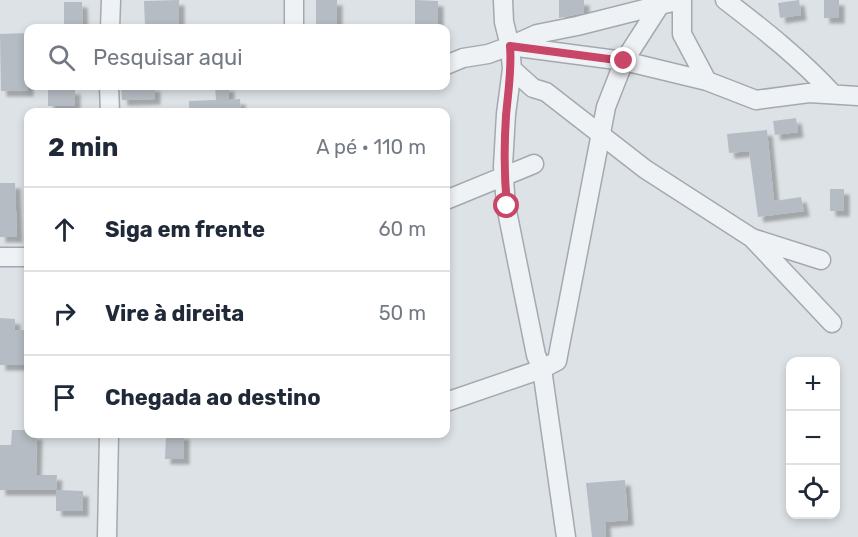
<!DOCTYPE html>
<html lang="pt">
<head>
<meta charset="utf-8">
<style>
	:root { --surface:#fff; --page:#f2f2f3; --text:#1f2937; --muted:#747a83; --line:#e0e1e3 }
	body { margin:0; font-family:Rubik,sans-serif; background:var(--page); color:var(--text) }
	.controls { position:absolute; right:18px; bottom:18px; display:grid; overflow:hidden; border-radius:12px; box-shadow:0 3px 9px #0003 }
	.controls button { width:54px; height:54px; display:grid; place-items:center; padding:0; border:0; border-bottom:2px solid var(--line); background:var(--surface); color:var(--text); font:30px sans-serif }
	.stop { position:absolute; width:18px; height:18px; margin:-14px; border:4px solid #c84668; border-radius:50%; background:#fff }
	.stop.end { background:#c84668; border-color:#fff; box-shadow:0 2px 6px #0008 }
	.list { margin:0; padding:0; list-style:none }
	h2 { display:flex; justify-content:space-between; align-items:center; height:78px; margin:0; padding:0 24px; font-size:26px }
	h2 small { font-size:20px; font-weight:400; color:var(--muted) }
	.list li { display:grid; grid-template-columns:39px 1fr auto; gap:18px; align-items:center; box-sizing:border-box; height:84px; padding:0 24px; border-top:2px solid var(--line) }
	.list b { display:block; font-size:22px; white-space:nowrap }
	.list em { font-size:20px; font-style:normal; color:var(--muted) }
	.icon { flex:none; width:33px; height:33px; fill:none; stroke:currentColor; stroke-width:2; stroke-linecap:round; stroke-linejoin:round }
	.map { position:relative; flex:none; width:858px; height:537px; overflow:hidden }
	.search { position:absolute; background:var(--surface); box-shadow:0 3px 9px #0003; left:24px; top:24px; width:426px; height:66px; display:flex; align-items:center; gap:15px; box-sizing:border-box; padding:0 21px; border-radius:12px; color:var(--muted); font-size:22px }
	.panel { position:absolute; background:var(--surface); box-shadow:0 3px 9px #0003; left:24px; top:108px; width:426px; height:330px; border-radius:12px }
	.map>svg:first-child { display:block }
	.building { fill:#b5bcc3; filter:url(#shadow) }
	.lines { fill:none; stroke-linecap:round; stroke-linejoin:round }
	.minor-casing { stroke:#a3a9b0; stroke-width:21 }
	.minor { stroke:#eff2f5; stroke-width:18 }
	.route { stroke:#c84668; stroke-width:8 }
</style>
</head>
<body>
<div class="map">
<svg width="858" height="537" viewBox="0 0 858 537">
	<defs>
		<filter id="shadow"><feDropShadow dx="5.5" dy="5.5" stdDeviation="1.5" flood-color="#0004"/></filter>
	</defs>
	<rect width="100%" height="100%" fill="#dde2e6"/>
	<path class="building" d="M 179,0 L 179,24 L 145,25 L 144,1 Z
		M 316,0 L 337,0 L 337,26 L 316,26 Z
		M 415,0 L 438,1 L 438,28 L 415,28 Z
		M 559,0 L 584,0 L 584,13 L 559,18 Z
		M 799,0 L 801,15 L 780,18 L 778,3 Z
		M 824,0 L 839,0 L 839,18 L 824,18 Z
		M 64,2 L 82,2 L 83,28 L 64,28 Z
		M 28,33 L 28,91 L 1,91 L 0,34 Z
		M 121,86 L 155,86 L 155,99 L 122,100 Z
		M 215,86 L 229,86 L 229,100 L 240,99 L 241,112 L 189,112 L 189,101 L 216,100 Z
		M 48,89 L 75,89 L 75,106 L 48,106 Z
		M 796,118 L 798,132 L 775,135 L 773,121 Z
		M 767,130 L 774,201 L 801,197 L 804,211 L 758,217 L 749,151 L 729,153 L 727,134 Z
		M 0,183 L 15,183 L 17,237 L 0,237 Z
		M 830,189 L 844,189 L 844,211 L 830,211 Z
		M 0,318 L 15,319 L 15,330 L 28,330 L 28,365 L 0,365 Z
		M 12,430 L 28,430 L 28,434 L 37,434 L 36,475 L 57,475 L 56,490 L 0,490 L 0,445 L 11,445 Z
		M 166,434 L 184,434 L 184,459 L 165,459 Z
		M 625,480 L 628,520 L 605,522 L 606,537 L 592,537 L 586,483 Z
		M 56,490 L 83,491 L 83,511 L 56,511 Z"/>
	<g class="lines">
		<g class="minor-casing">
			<path id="minor" d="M 294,0 L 294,28
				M 503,0 L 504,22 L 510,46 L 512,69 L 506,114 L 503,166 L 506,206 L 536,355 L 542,369 L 566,537
				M 682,0 L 682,34 L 707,81
				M 725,0 C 763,29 801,59 833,94
				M 110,28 L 111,0
				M 510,46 L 537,34 L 577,26 L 660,5 L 663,1
				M 446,65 L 463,58 L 488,54 L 510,46 L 624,61 L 707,81 L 756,100 L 809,93 L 858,96
				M 512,69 L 533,88 L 546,92 L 645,169 L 752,238 L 821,260
				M 109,86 L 110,112
				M 446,200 L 534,164
				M 753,239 L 832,323
				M 0,257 L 28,257
				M 446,402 L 542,369 L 557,361 L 606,107 L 624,61 L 660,5 L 681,0
				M 107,537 L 109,434"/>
		</g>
		<use href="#minor" class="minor"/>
	</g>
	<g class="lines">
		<path class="route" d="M 507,206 C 504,175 504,146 506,116 C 508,92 512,70 510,46 L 624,61"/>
	</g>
</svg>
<div class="controls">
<button>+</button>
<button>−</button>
<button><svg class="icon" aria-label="locate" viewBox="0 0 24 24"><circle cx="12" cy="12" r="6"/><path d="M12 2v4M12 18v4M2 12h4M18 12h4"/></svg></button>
</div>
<div class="stop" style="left:507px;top:206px"></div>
<div class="stop end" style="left:624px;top:61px"></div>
<div class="search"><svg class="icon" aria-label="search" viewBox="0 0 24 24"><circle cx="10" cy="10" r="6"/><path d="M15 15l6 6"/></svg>Pesquisar aqui</div>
<section class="panel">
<h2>2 min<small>A pé · 110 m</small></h2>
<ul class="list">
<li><svg class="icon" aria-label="ahead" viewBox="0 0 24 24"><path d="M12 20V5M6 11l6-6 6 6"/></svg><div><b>Siga em frente</b></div><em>60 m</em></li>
<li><svg class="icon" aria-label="right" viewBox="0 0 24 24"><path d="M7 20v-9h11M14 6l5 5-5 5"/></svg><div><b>Vire à direita</b></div><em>50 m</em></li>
<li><svg class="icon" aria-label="arrive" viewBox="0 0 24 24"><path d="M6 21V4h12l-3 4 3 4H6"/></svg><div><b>Chegada ao destino</b></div></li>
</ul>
</section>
</div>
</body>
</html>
